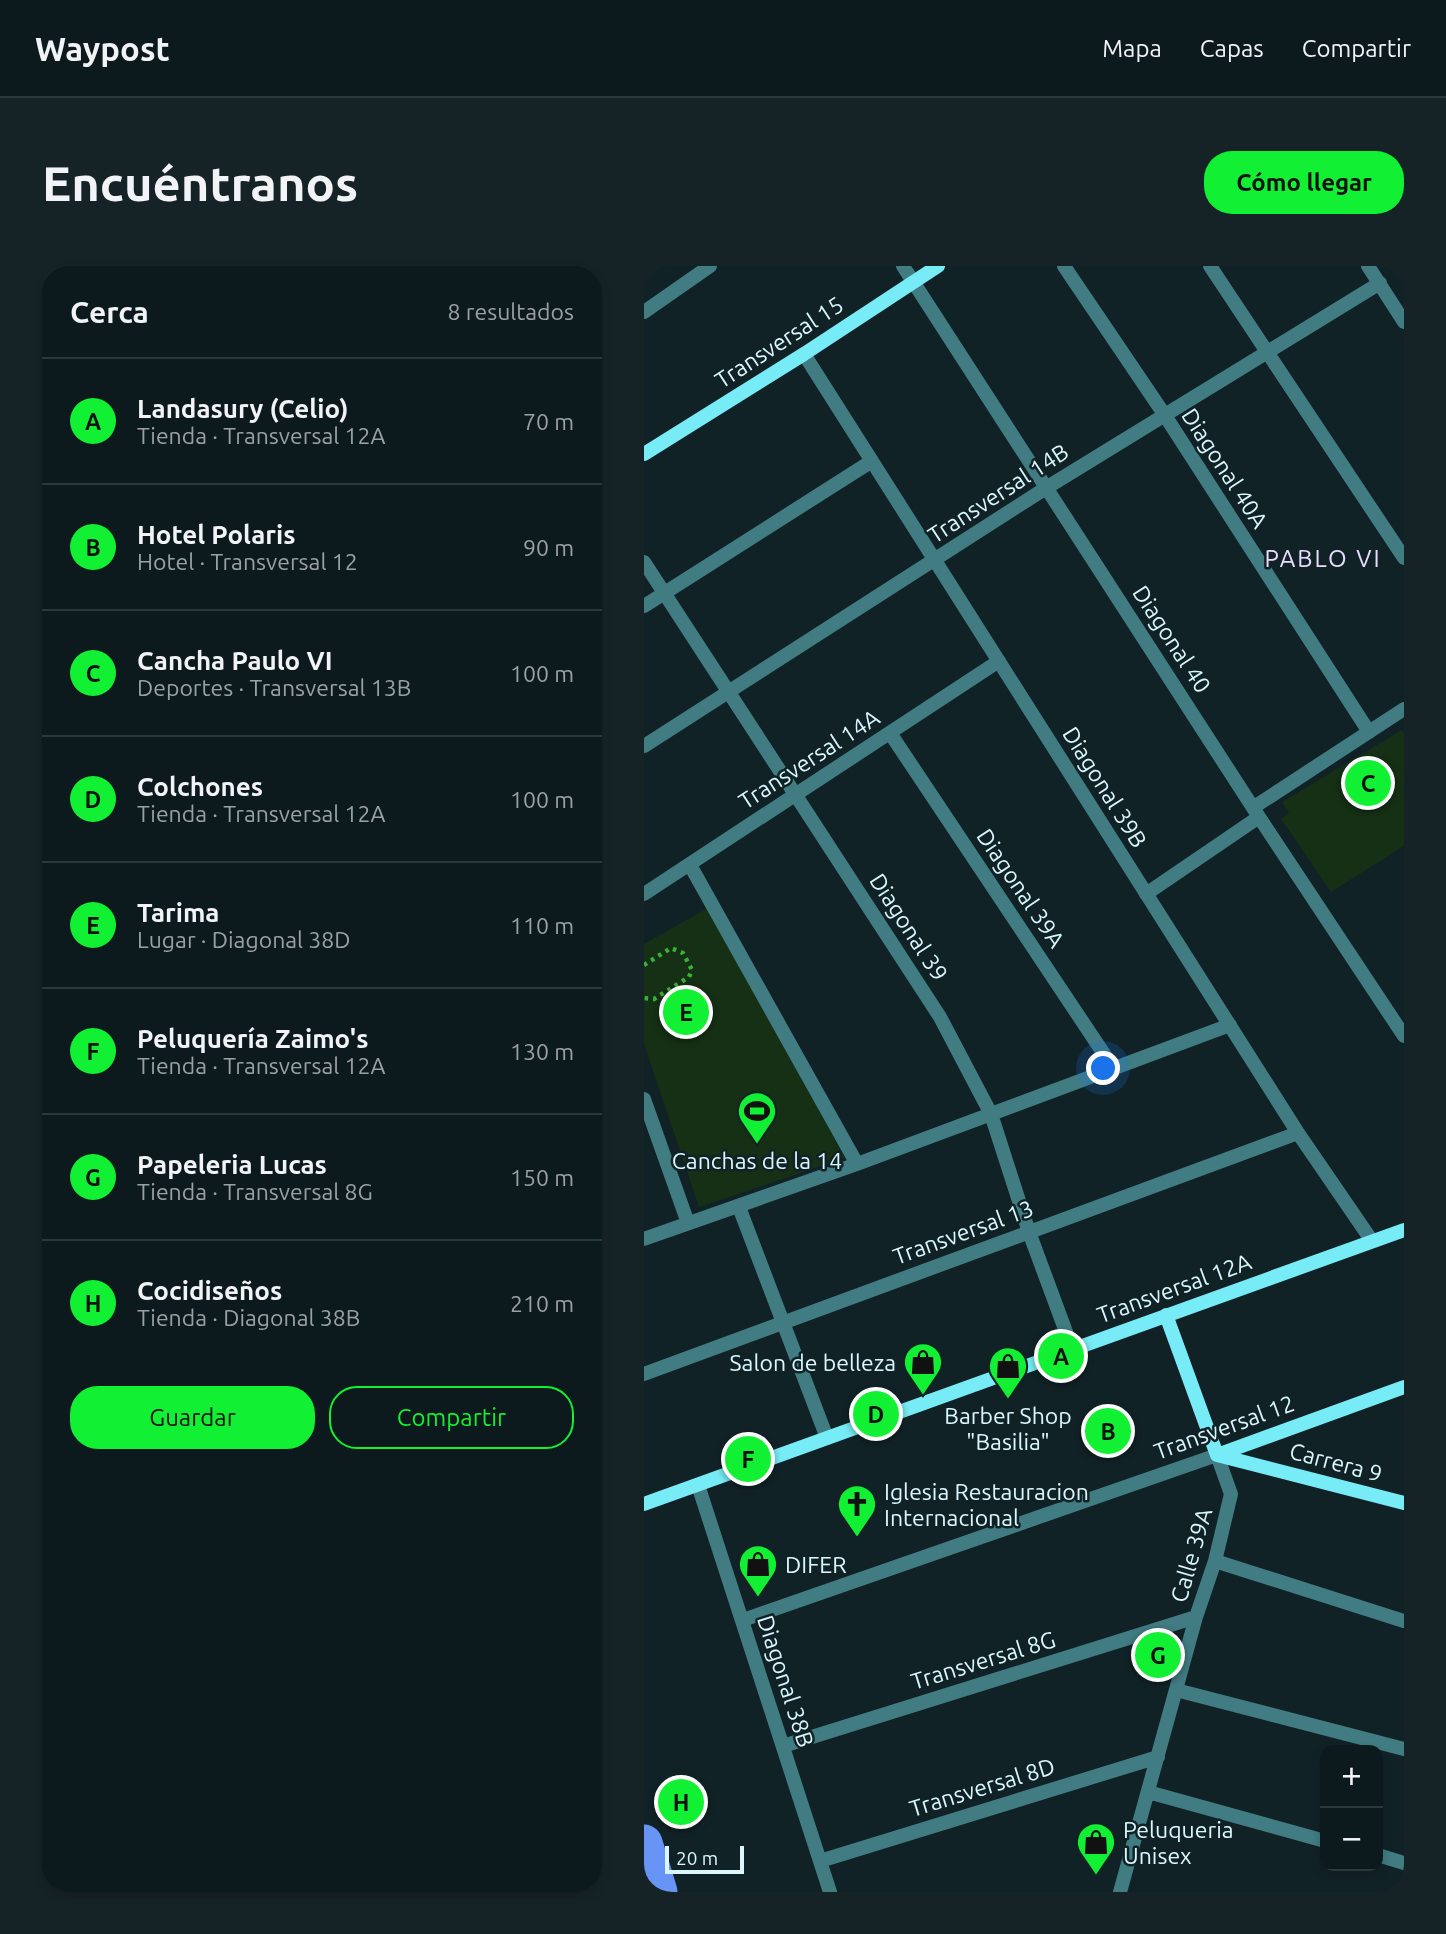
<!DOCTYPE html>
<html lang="es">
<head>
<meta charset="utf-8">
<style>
	:root { --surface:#0d1a1d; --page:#162326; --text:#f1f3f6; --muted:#9aa1a4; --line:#2d383b; --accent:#12f034 }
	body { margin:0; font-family:Ubuntu,sans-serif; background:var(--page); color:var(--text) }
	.controls { position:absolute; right:21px; bottom:21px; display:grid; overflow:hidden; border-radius:14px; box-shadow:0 4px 10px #0003 }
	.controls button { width:63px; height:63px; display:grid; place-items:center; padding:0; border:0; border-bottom:2px solid var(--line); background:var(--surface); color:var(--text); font:35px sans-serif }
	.scale { position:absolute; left:21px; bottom:18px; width:79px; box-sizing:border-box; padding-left:7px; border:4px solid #d9f7fd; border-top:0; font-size:19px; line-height:24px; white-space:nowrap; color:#d9f7fd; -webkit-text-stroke:5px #112227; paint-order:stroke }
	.you { position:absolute; left:460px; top:803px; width:24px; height:24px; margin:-18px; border:5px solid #fff; border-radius:50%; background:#1a73e8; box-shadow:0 0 0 10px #1a73e833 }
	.badge { display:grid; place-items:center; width:46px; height:46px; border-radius:50%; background:var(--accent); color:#111; font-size:23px; font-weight:700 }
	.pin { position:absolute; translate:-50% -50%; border:4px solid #fff; box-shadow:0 2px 7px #0006 }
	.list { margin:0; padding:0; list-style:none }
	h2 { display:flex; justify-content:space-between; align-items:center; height:91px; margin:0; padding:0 28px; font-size:30px }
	h2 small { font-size:23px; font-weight:400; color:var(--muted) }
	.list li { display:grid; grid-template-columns:46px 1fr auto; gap:21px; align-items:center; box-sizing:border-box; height:126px; padding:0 28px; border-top:2px solid var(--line) }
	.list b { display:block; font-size:26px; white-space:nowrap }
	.list p { margin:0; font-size:23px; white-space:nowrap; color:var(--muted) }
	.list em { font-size:23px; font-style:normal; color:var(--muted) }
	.actions { display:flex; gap:14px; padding:21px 28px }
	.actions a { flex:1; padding:16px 0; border:2px solid var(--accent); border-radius:28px; text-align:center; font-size:24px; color:var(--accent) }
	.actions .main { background:var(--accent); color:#111 }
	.map { position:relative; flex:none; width:760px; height:1626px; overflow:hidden; border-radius:28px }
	header { display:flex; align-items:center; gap:42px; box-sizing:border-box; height:98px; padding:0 35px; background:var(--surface); border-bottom:2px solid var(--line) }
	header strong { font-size:33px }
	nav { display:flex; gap:38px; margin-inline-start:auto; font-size:24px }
	.intro { display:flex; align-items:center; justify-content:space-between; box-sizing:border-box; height:168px; padding:0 42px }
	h1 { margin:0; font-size:49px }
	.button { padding:18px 32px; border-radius:28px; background:var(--accent); color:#111; font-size:24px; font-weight:700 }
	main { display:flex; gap:42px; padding:0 42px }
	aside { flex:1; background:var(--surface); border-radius:28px; box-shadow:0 4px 10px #0003 }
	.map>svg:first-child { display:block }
	.green { fill:#153015 }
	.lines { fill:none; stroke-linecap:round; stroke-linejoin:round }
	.path { stroke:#39b238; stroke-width:4.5; stroke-dasharray:3.5 5; stroke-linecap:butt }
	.street { stroke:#407c82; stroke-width:14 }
	.secondary { stroke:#77ecf6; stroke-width:14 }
	.primary { stroke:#6895f5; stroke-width:37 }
	.labels { text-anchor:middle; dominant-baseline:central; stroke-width:5; stroke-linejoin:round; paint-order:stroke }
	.street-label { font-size:23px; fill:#d9f7fd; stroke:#112227 }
	.poi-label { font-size:23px; fill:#d9f7fd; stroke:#112227; text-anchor:start }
	.neighbourhood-label { font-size:24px; letter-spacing:2px; fill:#e9dbfd; stroke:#112227 }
</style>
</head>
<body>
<header>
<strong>Waypost</strong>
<nav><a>Mapa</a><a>Capas</a><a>Compartir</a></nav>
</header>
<div class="intro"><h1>Encuéntranos</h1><a class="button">Cómo llegar</a></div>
<main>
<aside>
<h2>Cerca<small>8 resultados</small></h2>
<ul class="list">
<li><span class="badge">A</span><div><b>Landasury (Celio)</b><p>Tienda · Transversal 12A</p></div><em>70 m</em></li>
<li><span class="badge">B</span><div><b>Hotel Polaris</b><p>Hotel · Transversal 12</p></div><em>90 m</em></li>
<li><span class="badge">C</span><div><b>Cancha Paulo VI</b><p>Deportes · Transversal 13B</p></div><em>100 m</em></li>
<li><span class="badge">D</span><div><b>Colchones</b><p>Tienda · Transversal 12A</p></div><em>100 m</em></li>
<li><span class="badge">E</span><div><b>Tarima</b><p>Lugar · Diagonal 38D</p></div><em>110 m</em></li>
<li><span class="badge">F</span><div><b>Peluquería Zaimo's</b><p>Tienda · Transversal 12A</p></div><em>130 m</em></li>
<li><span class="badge">G</span><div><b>Papeleria Lucas</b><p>Tienda · Transversal 8G</p></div><em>150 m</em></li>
<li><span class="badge">H</span><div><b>Cocidiseños</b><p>Tienda · Diagonal 38B</p></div><em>210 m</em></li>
</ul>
<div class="actions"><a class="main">Guardar</a><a>Compartir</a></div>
</aside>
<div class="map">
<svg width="760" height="1626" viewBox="0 0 760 1626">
	<rect width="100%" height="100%" fill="#112227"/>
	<path class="green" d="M 758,464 L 760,468 L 760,580 L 687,626 L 637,553 L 645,547 L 638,536 Z
		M 64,642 L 201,892 L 55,941 L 0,778 L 0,678 Z"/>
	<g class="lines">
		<path class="path" d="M 0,699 L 27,682 L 39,687 L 48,704 L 45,711 L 10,733 L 0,732"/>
		<path class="street" d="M 259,0 L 615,551 L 760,770
			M 420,0 L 520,148 L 725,466
			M 566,0 L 760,292
			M 724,0 L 760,56
			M 0,46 L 66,0
			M 160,88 L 654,867 L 728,975
			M 0,296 L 296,751 L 347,848 L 385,966 L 428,1082
			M 0,340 L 228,195
			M 246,467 L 470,803
			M 0,480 L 402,222 L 736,17
			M 610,541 L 760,443
			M 46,599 L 213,898
			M 0,628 L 355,395
			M 502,628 L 615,551
			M 0,833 L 44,957
			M 95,941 L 183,1172
			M 0,973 L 213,898 L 586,759
			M 0,1108 L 654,867
			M 54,1219 L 186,1626
			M 571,1295 L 760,1355
			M 99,1354 L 573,1189 L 587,1228 L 571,1295 L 552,1351 L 476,1626
			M 532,1424 L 760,1483
			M 139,1480 L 552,1351
			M 504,1526 L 681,1575
			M 734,1589 L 760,1597
			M 176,1595 L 514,1491"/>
		<path class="secondary" d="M 0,188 L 160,88 L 294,0
			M 522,1049 L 573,1189
			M 573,1189 L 760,1121
			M 573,1189 L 760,1237
			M 0,1238 L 760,964"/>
		<path class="primary" d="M 0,1577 L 15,1626"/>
	</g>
	<defs>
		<g id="stadium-pin" transform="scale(2.0125)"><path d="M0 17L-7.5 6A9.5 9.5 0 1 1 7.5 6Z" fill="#12f034" stroke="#112227"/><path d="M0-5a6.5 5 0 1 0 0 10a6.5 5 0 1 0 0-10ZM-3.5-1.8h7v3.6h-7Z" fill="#111"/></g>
		<g id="shop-pin" transform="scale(2.0125)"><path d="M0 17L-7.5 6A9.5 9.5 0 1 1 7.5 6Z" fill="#12f034" stroke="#112227"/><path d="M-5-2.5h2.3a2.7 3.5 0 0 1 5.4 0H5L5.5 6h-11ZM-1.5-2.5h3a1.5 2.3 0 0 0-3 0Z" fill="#111"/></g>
		<g id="church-pin" transform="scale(2.0125)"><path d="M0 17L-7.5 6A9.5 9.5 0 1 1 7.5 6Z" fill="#12f034" stroke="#112227"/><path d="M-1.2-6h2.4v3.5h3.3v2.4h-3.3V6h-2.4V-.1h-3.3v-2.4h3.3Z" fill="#111"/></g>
	</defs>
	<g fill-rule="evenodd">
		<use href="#stadium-pin" x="113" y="845"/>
		<use href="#shop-pin" x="279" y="1096"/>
		<use href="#shop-pin" x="364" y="1100"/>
		<use href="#church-pin" x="213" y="1238"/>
		<use href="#shop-pin" x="114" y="1298"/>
		<use href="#shop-pin" x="452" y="1576"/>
	</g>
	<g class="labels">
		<g class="street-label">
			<text transform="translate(135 76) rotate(-33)">Transversal 15</text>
			<text transform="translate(581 202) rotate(57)">Diagonal 40A</text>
			<text transform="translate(354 227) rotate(-33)">Transversal 14B</text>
			<text transform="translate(528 373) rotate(57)">Diagonal 40</text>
			<text transform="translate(165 493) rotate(-33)">Transversal 14A</text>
			<text transform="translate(461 521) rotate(58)">Diagonal 39B</text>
			<text transform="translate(377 622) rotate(56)">Diagonal 39A</text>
			<text transform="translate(265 661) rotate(57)">Diagonal 39</text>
			<text transform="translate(319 966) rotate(-20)">Transversal 13</text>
			<text transform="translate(530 1022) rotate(-20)">Transversal 12A</text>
			<text transform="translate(580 1161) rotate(-20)">Transversal 12</text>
			<text transform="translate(692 1196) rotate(15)">Carrera 9</text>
			<text transform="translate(547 1289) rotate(-74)">Calle 39A</text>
			<text transform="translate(339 1394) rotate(-17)">Transversal 8G</text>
			<text transform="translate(142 1415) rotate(72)">Diagonal 38B</text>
			<text transform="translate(338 1521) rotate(-17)">Transversal 8D</text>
		</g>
		<g class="poi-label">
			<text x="113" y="894" text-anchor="middle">Canchas de la 14</text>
			<text x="252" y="1096" text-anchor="end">Salon de belleza</text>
			<text x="364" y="1149" text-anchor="middle">Barber Shop<tspan x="364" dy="26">"Basilia"</tspan></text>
			<text x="240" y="1225">Iglesia Restauracion<tspan x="240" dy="26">Internacional</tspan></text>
			<text x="141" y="1298">DIFER</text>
			<text x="479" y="1563">Peluqueria<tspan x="479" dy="26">Unisex</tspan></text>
		</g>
		<g class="neighbourhood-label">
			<text x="679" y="292">PABLO VI</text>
		</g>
	</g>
</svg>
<div class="controls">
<button>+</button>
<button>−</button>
</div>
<div class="scale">20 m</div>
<div class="you"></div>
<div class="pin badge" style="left:417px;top:1090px">A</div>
<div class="pin badge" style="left:464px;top:1165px">B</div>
<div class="pin badge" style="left:724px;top:517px">C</div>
<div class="pin badge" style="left:232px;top:1148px">D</div>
<div class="pin badge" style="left:42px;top:746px">E</div>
<div class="pin badge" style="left:104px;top:1193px">F</div>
<div class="pin badge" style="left:514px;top:1389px">G</div>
<div class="pin badge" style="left:37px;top:1536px">H</div>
</div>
</main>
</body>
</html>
